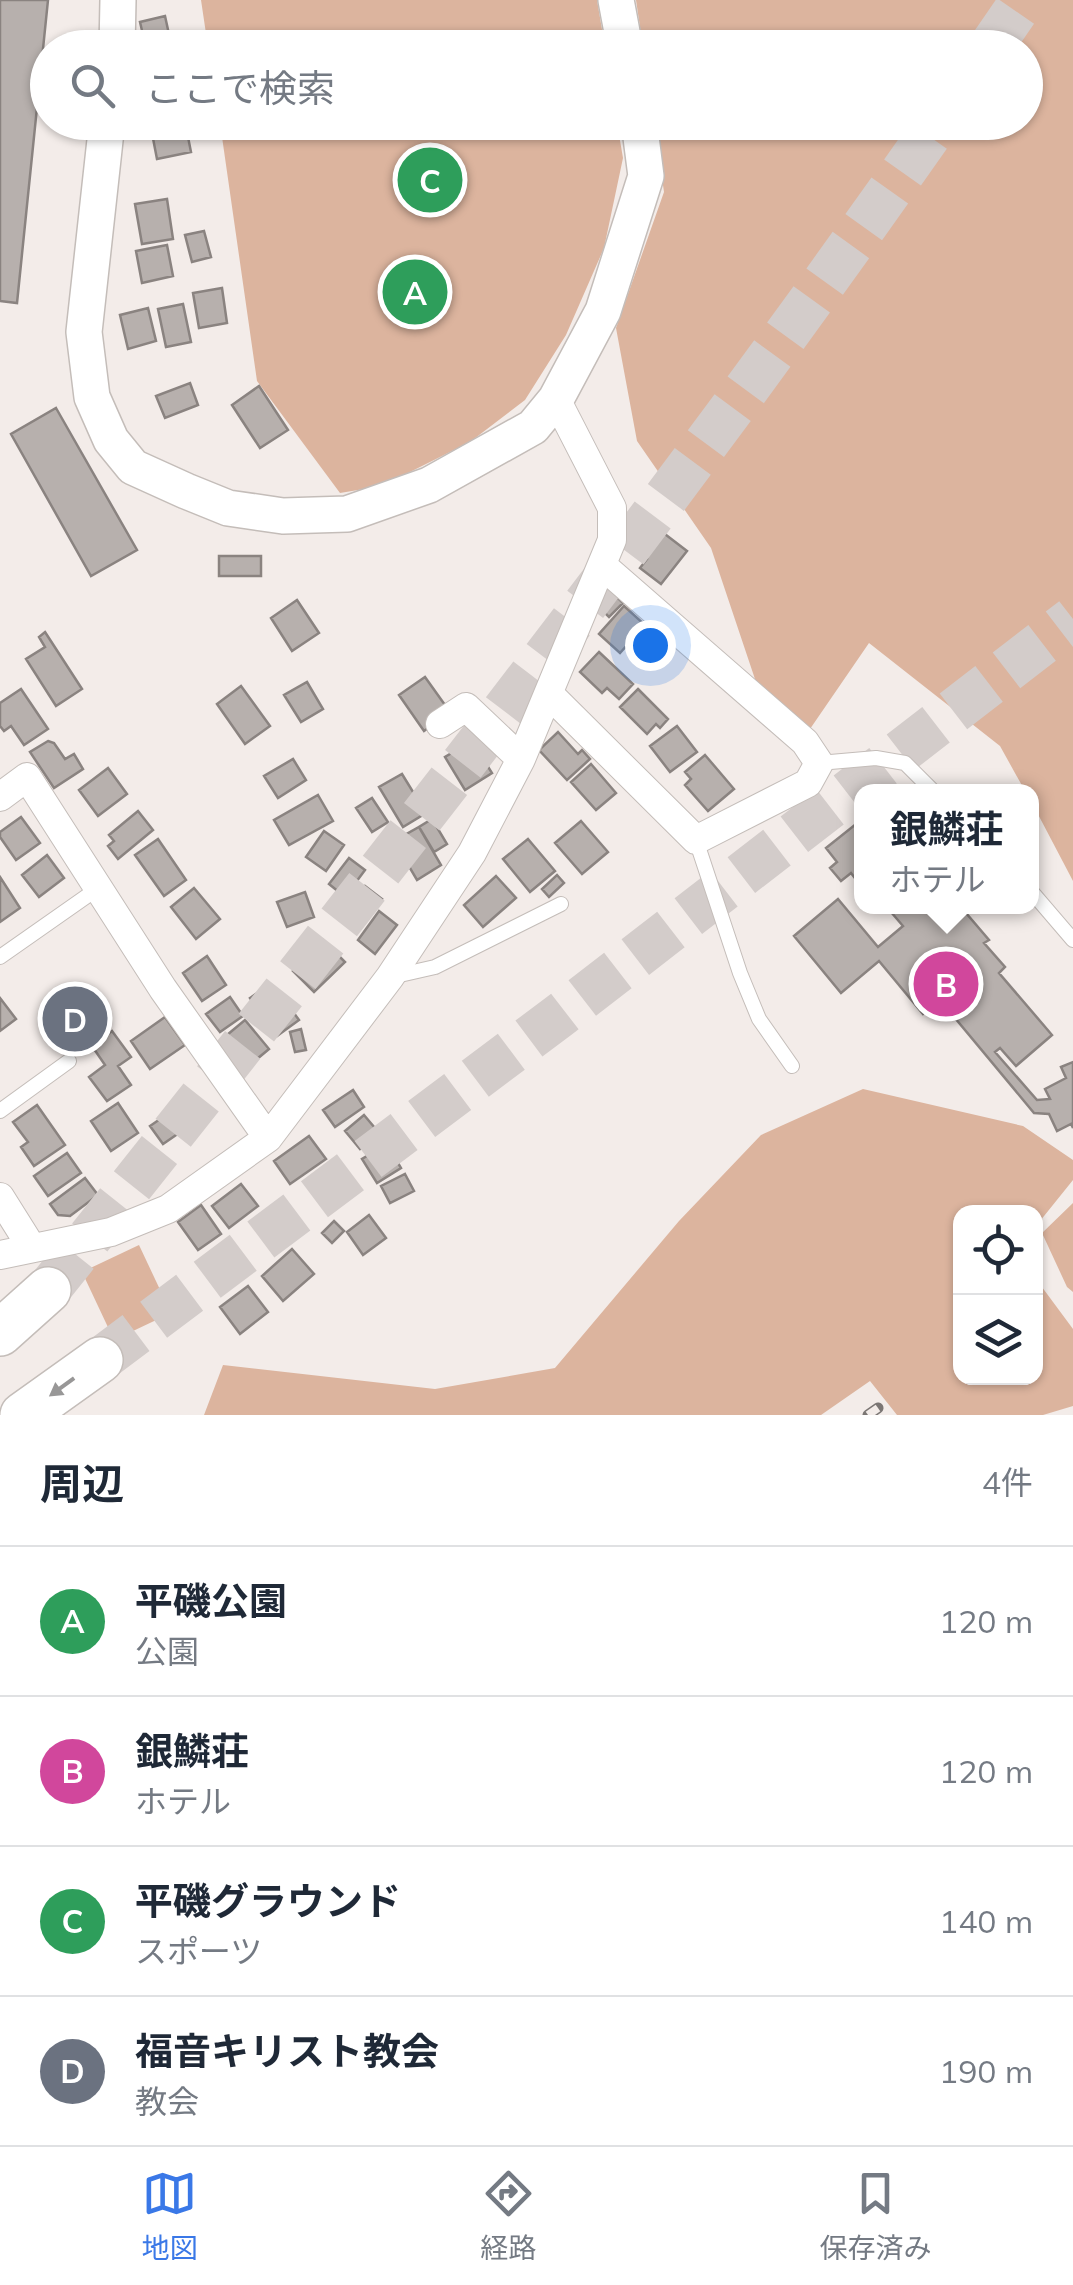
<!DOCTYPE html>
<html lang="ja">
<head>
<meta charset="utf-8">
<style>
	:root { --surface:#fff; --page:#f6f6f7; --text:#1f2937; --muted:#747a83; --line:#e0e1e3; --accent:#3a78e7 }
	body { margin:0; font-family:Mulish,"Noto Sans JP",sans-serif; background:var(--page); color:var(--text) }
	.controls { position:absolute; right:30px; bottom:30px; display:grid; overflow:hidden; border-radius:20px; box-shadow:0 2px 8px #0004 }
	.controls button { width:90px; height:90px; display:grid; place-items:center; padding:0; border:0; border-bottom:2px solid var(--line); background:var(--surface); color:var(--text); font:50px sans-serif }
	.you { position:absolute; left:650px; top:645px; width:35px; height:35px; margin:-25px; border:8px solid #fff; border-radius:50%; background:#1a73e8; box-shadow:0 0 0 15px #1a73e833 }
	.badge { display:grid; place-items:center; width:65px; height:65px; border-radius:50%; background:var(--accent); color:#fff; font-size:32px; font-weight:700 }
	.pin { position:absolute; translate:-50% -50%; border:5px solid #fff; box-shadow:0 2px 10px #0006 }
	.popup { position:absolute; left:854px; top:784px; width:185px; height:130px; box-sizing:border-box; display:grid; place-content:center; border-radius:20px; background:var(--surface); filter:drop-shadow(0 2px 8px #0005); font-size:32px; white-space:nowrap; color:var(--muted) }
	.popup b { font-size:38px; color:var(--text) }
	.popup::after { content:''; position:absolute; left:50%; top:100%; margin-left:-20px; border:20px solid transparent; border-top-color:var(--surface) }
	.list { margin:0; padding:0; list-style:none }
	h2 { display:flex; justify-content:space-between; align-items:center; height:130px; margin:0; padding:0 40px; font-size:42px }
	h2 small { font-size:32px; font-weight:400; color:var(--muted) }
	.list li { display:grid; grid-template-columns:65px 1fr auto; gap:30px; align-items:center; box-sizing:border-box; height:150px; padding:0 40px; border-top:2px solid var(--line) }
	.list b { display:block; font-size:38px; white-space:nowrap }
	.list p { margin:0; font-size:32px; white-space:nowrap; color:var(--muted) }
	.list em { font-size:32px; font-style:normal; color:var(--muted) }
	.icon { flex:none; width:55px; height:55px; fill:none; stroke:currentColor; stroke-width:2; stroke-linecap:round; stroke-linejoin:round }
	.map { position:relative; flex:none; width:1073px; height:1415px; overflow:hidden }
	.search { position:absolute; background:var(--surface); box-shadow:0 2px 8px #0004; left:30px; right:30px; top:30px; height:110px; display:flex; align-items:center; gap:25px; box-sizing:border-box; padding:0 35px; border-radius:55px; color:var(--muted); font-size:38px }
	.sheet { height:730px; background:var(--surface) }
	nav { display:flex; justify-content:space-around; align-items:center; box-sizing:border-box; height:140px; border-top:2px solid var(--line); background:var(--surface); font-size:28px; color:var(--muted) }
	nav a { display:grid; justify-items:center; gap:5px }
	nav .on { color:var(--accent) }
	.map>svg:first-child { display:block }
	.green { fill:#dcb49e }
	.building { fill:#b7b0ad; stroke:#8a8380; stroke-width:2.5 }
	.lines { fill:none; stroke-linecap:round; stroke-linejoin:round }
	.trunk-tunnel { stroke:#d3ccca; stroke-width:45; stroke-dasharray:45 22; stroke-linecap:butt }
	.service-casing { stroke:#c4bdb9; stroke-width:16 }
	.minor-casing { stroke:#c4bdb9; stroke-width:30 }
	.tertiary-casing { stroke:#c4bdb9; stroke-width:38 }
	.trunk-casing { stroke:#c4bdb9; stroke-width:48 }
	.service { stroke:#fff; stroke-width:14 }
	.minor { stroke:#fff; stroke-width:28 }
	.tertiary { stroke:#fff; stroke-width:35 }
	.trunk { stroke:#fff; stroke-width:45 }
	.rail-casing { stroke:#7b7674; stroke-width:11 }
	.rail { stroke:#f3ece9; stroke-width:8; stroke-dasharray:22; stroke-linecap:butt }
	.oneway { fill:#989797 }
</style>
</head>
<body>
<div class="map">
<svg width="1073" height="1415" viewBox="0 0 1073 1415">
	<rect width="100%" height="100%" fill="#f3ece9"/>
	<path class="green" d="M 201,0 L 597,0 L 605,47 L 208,47 Z
		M 636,0 L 1073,0 L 1073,881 L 1031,801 L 1031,792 L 1025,791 L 1000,746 L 869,643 L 810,729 L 760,694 L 711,548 L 637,441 L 616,328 L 664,192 L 654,123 L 1026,122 L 1026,48 L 643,47 Z
		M 220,123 L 617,123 L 623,158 L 604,248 L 566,335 L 525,400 L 470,442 L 382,486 L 340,493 L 257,381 Z
		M 863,1089 L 1023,1126 L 1073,1160 L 1073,1180 L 1036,1226 L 1036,1212 L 960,1212 L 960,1378 L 1036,1378 L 1036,1279 L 1073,1329 L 1073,1406 L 1043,1415 L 897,1415 L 870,1381 L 821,1415 L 204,1415 L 223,1365 L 435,1389 L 555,1368 L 679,1221 L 761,1135 Z
		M 1073,1203 L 1073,1292 L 1067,1287 L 1042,1233 Z
		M 139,1245 L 171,1313 L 114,1340 L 82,1272 Z"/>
	<path class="building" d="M 0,0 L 48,0 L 17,303 L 0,301 Z
		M 165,16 L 172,48 L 146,48 L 140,22 Z
		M 185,122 L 191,152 L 157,159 L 151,128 Z
		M 167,199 L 173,239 L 142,244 L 135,204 Z
		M 204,231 L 211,257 L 192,262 L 185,235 Z
		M 167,245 L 173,276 L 142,283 L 136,251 Z
		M 222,288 L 227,323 L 199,328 L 193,293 Z
		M 183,304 L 191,342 L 166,347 L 158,309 Z
		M 148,308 L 156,341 L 128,349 L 120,315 Z
		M 190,383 L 198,405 L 165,418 L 156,396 Z
		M 259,386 L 288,430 L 260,448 L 232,405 Z
		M 56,408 L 137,550 L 91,576 L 11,434 Z
		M 640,511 L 653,523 L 644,532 L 631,521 Z
		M 657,528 L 687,551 L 661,584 L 640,568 L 647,559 L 638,552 Z
		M 219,556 L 261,556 L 261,576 L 219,576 Z
		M 611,591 L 623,603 L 609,617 L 597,605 Z
		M 297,600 L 319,633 L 292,651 L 271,618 Z
		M 624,606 L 645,625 L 620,653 L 599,634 Z
		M 45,632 L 82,689 L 56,706 L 26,659 L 45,647 L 39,637 Z
		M 599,652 L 633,684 L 619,699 L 607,688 L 602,693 L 580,672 Z
		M 425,677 L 450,712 L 424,731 L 399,695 Z
		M 307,682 L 323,709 L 301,722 L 284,695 Z
		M 241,686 L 270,726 L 245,744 L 217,704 Z
		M 21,689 L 48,729 L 24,745 L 11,726 L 4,731 L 0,726 L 0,703 Z
		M 638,689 L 668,719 L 660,728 L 656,724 L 647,734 L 620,707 Z
		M 677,726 L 697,752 L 670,772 L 650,746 Z
		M 558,732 L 578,754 L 582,750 L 590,759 L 567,780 L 539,750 Z
		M 48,741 L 54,743 L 65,759 L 74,754 L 83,769 L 54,788 L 30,752 Z
		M 472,741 L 492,773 L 465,790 L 445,757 Z
		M 705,755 L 734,789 L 708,811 L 685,785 L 691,779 L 685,772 Z
		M 293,759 L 306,780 L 278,798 L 264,776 Z
		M 591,764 L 616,793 L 596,810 L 571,782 Z
		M 108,768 L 127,794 L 98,816 L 79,790 Z
		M 402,774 L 426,813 L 403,827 L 379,787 Z
		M 318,795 L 333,821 L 289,845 L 274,820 Z
		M 372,798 L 388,822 L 372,832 L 356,808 Z
		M 138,811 L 153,830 L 118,859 L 108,846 L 114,841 L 109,835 Z
		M 21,817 L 40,843 L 16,860 L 0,837 L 0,832 Z
		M 432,819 L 447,844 L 434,852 L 419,827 Z
		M 861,820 L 861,886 L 851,873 L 841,881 L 830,868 L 837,862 L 826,848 Z
		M 581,821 L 608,852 L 582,874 L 555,843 Z
		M 419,827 L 441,865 L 417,880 L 394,841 Z
		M 324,831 L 344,845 L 326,871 L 306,857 Z
		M 158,839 L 186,880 L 164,896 L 135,855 Z
		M 528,839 L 555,871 L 530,892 L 503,859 Z
		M 47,855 L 64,878 L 39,897 L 22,875 Z
		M 349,858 L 365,870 L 345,897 L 329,884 Z
		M 557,875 L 564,883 L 549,897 L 542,889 Z
		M 496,876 L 516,898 L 483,927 L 464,905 Z
		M 0,877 L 20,908 L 0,922 Z
		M 365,886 L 382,899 L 365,923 L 347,910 Z
		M 194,888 L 220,919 L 196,939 L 171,907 Z
		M 305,892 L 314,917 L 287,927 L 277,902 Z
		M 838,899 L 878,947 L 903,926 L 891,912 L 899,906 L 960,906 L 989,940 L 984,943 L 1005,967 L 999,973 L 1052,1035 L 1016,1066 L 1000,1048 L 995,1052 L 1037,1100 L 1050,1099 L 1045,1089 L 1066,1078 L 1061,1067 L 1073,1062 L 1073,1128 L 1071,1124 L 1057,1131 L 1049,1114 L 1034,1113 L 940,1000 L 923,1014 L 879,961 L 841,993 L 794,936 Z
		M 379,911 L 397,925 L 375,954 L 358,940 Z
		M 323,940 L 345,962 L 314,992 L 293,971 Z
		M 207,956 L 226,985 L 202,1001 L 183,973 Z
		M 266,987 L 274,999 L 258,1010 L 250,998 Z
		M 81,990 L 104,1019 L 69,1047 L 46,1018 Z
		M 280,994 L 299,1020 L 277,1036 L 258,1010 Z
		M 230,997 L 243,1016 L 220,1032 L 206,1014 Z
		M 0,998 L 16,1019 L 0,1031 Z
		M 165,1017 L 185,1045 L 150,1069 L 131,1041 Z
		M 245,1020 L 269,1049 L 245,1069 L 221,1040 Z
		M 301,1029 L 306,1050 L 295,1052 L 290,1032 Z
		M 112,1031 L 131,1057 L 118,1066 L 131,1085 L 107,1101 L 89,1077 L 105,1065 L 92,1046 Z
		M 353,1090 L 364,1107 L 335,1127 L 323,1110 Z
		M 118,1103 L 138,1133 L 111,1151 L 91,1121 Z
		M 182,1104 L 195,1122 L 163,1144 L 150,1126 Z
		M 37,1105 L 65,1145 L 34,1166 L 21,1147 L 28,1142 L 13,1122 Z
		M 364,1115 L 380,1134 L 360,1149 L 345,1131 Z
		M 309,1136 L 326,1159 L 290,1184 L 274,1161 Z
		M 387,1144 L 401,1168 L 377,1183 L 362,1159 Z
		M 67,1153 L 81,1173 L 48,1196 L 34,1176 Z
		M 405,1174 L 414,1191 L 390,1203 L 381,1186 Z
		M 85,1178 L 98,1195 L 70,1216 L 58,1215 L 50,1204 Z
		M 241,1184 L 258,1206 L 229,1228 L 212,1206 Z
		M 201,1205 L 221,1234 L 198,1250 L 178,1222 Z
		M 369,1215 L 386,1238 L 363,1255 L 347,1232 Z
		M 334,1221 L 344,1231 L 332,1243 L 322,1233 Z
		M 292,1249 L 314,1274 L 283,1301 L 262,1276 Z
		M 248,1286 L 268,1312 L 240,1334 L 220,1307 Z"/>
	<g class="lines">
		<path class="trunk-tunnel" d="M 990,48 L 1023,0
			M 48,1290 C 353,907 657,524 938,122
			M 100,1360 L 559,1016 L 1073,619"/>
		<g class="service-casing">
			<path id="service" d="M 819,763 L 876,758 L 905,763 L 934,792
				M 696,840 L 740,973 L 759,1019 L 792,1066
				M 1031,891 L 1073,940
				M 0,957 L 97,889
				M 391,977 L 435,967 L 561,904
				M 0,1111 L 69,1061"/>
		</g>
		<g class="minor-casing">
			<path id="minor" d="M 549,694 L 696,840 L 808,783 L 819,763 L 805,742 L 603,566
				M 440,724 L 466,707 L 521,759
				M 0,797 L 27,777 L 163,989 L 268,1138
				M 0,1197 L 32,1248
				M 0,1255 L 111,1232 L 168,1209 L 268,1138 L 390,977 L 472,853 L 521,759 L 612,540 L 612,508 L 556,399"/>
		</g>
		<g class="tertiary-casing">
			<path id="tertiary" d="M 616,0 L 625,48
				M 117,48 L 118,0
				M 107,122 L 84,332 L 92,397 L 111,440 L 133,467 L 186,491 L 228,508 L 283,516 L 347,514 L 429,485 L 533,427 L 556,399 L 603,311 L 646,176 L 639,122"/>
		</g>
		<g class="trunk-casing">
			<path id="trunk" d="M 0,1333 L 48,1290
				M 23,1415 L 100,1360"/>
		</g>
		<use href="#service" class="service"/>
		<use href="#minor" class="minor"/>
		<use href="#tertiary" class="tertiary"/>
		<use href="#trunk" class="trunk"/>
		<g class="rail-casing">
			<path id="rail" d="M 868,1415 L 878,1408"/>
		</g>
		<use href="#rail" class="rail"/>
	</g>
	<defs><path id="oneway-solid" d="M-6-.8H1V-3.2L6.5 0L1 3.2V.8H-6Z" transform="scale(2.5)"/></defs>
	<use class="oneway" href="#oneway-solid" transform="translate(62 1387) rotate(144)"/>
</svg>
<div class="controls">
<button><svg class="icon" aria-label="locate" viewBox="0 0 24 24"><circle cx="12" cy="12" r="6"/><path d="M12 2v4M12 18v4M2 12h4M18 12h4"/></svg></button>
<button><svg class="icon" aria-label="layers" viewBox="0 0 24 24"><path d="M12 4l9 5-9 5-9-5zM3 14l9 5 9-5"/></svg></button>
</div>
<div class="you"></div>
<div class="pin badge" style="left:415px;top:292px;background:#2e9e5b">A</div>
<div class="pin badge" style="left:946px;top:984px;background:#d1479c">B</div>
<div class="popup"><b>銀鱗荘</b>ホテル</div>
<div class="pin badge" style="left:430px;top:180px;background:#2e9e5b">C</div>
<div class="pin badge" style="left:75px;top:1019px;background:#6b7280">D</div>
<div class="search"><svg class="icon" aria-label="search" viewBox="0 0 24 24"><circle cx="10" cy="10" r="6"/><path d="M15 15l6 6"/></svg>ここで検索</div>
</div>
<section class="sheet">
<h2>周辺<small>4件</small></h2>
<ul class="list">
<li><span class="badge" style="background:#2e9e5b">A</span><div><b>平磯公園</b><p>公園</p></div><em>120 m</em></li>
<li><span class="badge" style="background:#d1479c">B</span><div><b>銀鱗荘</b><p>ホテル</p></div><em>120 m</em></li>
<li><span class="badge" style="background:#2e9e5b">C</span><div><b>平磯グラウンド</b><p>スポーツ</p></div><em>140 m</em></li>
<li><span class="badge" style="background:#6b7280">D</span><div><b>福音キリスト教会</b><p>教会</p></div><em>190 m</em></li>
</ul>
</section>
<nav>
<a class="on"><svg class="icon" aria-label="map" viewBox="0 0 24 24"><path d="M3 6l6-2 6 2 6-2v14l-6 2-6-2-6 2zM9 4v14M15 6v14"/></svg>地図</a>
<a><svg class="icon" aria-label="directions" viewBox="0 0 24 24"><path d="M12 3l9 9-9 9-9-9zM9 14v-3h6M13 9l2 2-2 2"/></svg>経路</a>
<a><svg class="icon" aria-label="saved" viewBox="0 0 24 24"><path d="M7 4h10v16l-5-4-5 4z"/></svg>保存済み</a>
</nav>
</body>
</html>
